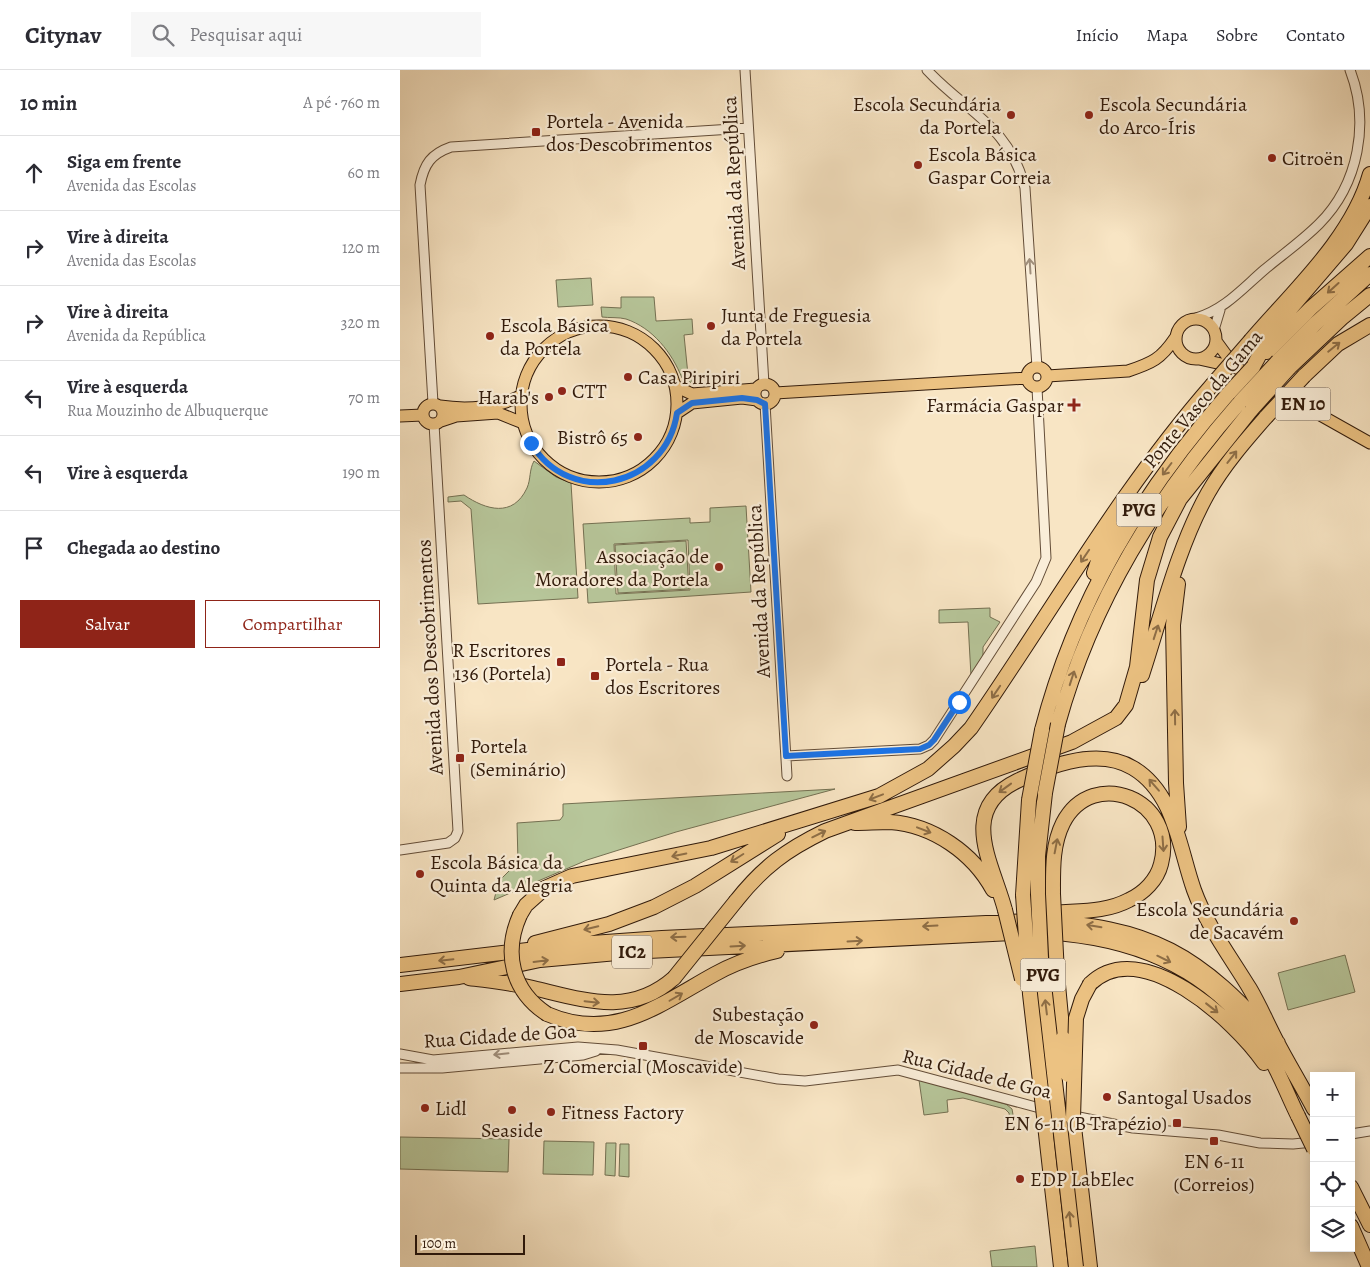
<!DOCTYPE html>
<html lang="pt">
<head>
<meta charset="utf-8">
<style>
	:root { --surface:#fff; --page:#f7f7f7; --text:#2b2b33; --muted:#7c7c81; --line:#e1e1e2; --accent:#8f2418 }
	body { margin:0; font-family:Alegreya,serif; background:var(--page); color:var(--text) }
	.controls { position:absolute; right:15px; bottom:15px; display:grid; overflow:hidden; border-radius:0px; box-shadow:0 2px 12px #0003 }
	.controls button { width:45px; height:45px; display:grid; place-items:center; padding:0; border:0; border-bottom:1px solid var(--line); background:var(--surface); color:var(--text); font:25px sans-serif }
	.scale { position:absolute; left:15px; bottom:12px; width:110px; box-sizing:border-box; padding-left:5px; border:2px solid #311a0a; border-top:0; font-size:14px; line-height:18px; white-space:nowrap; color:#311a0a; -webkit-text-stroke:4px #faeed9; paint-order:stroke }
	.stop { position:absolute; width:15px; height:15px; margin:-11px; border:4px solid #1a73e8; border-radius:50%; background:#fff }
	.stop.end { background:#1a73e8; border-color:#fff; box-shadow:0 1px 5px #0008 }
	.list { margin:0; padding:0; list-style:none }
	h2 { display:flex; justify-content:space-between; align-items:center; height:65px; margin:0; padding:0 20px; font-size:21px }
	h2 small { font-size:16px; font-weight:400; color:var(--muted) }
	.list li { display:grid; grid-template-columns:32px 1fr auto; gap:15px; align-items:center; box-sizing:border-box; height:75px; padding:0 20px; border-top:1px solid var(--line) }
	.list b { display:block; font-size:19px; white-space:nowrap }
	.list p { margin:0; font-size:16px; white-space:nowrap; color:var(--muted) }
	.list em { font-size:16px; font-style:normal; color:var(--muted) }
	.actions { display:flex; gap:10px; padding:15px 20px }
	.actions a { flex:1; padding:11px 0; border:1px solid var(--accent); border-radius:0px; text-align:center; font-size:18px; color:var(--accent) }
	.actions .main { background:var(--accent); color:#fff }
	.icon { flex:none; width:28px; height:28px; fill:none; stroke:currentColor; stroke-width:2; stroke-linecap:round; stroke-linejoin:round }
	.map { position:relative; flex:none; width:970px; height:1197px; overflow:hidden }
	header { display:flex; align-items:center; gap:30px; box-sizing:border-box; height:70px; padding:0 25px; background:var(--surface); border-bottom:1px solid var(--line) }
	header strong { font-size:24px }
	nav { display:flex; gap:28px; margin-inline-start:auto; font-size:18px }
	.search { width:350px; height:45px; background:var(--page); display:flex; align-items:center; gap:12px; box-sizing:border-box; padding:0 18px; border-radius:0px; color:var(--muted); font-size:19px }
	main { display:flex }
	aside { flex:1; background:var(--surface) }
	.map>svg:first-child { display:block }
	.green { fill:#b7c69a; stroke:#747052; fill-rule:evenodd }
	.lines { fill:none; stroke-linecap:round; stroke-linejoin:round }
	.minor-casing { stroke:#634d38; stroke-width:11 }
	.major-casing { stroke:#311a0a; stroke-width:13 }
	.highway-casing { stroke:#311a0a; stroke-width:16 }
	.minor { stroke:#faeed9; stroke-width:9 }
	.major { stroke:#ecc282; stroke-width:11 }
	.highway { stroke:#ecc282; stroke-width:14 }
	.highway-bridge-casing { stroke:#311a0a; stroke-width:16; stroke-linecap:butt }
	.highway-bridge { stroke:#ecc282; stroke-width:14 }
	.oneway { stroke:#a08f7c }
	.oneway2 { stroke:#8e6e46 }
	.route { stroke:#1a73e8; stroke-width:6 }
	.poi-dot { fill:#8f2418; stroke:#faeed9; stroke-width:2 }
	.labels { text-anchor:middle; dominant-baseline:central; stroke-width:4.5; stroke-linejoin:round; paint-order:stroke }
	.shield { fill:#faeed9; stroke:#6d5a48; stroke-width:1 }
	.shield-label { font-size:19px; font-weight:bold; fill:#311a0a }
	.poi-label { font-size:20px; fill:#311a0a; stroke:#faeed9; text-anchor:start }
	.street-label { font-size:20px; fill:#311a0a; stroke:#faeed9 }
</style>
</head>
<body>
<header>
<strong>Citynav</strong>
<div class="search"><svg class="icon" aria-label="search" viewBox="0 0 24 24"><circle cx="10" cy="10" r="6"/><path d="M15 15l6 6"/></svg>Pesquisar aqui</div>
<nav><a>Início</a><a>Mapa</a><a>Sobre</a><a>Contato</a></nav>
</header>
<main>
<aside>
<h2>10 min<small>A pé · 760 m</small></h2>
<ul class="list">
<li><svg class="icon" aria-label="ahead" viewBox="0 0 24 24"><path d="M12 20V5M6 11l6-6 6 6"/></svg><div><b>Siga em frente</b><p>Avenida das Escolas</p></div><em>60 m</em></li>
<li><svg class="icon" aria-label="right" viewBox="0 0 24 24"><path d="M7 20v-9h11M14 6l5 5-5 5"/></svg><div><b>Vire à direita</b><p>Avenida das Escolas</p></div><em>120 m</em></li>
<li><svg class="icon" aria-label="right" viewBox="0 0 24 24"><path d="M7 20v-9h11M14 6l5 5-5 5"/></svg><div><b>Vire à direita</b><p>Avenida da República</p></div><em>320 m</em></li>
<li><svg class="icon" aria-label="left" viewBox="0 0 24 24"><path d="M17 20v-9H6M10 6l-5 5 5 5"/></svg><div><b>Vire à esquerda</b><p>Rua Mouzinho de Albuquerque</p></div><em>70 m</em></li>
<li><svg class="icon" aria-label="left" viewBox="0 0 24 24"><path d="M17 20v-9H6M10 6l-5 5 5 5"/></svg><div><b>Vire à esquerda</b></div><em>190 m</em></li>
<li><svg class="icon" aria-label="arrive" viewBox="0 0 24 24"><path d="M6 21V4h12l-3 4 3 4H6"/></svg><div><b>Chegada ao destino</b></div></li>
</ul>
<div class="actions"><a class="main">Salvar</a><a>Compartilhar</a></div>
</aside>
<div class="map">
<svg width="970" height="1197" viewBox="0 0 970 1197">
	<rect width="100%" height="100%" fill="#f8e5c4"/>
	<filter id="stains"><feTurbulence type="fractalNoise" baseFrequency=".004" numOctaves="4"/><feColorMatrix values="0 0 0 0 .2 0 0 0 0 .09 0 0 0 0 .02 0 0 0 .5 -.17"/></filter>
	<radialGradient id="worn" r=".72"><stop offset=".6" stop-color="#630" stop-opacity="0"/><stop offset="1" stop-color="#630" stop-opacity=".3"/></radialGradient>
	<path class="green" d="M 191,208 L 193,235 L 158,237 L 156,210 Z
		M 221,227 L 254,227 L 256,251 L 292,249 L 293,264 L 284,265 L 288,305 L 292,307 L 292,313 L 282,308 C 272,283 253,258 226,249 C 219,247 209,248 202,247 L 201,237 L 221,238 Z
		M 134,391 L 156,407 L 171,413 L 178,528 L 78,534 L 71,439 L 61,431 L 48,432 L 48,427 L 64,425 C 86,440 113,448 127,418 C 131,409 129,400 134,391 Z
		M 346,436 L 351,522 L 188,533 L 183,454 L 290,448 L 290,453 L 310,452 L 310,438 ZM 288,470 L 290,520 L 216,524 L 214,474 Z
		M 286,471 L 289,519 L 218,523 L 215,475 Z
		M 590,538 L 590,547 L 600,552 L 583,577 L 583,587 L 571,606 L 568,552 L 539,553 L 539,540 Z
		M 435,719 L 276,762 L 187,790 L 94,830 L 99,811 L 118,792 L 117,753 L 160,750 L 163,746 L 163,734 Z
		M 945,885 L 955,922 L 888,940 L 878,903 Z
		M 519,1010 L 606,1034 L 612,1039 L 614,1050 L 610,1050 L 609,1043 L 605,1039 L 563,1028 L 547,1030 L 548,1042 L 524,1045 Z
		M 0,1067 L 109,1069 L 108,1102 L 0,1099 Z
		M 144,1071 L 194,1072 L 193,1105 L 143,1104 Z
		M 206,1073 L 216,1073 L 215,1106 L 205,1105 Z
		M 220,1074 L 229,1074 L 229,1107 L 219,1106 Z
		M 635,1176 L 637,1197 L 592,1197 L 590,1181 Z"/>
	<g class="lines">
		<g class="minor-casing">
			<path id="minor" d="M 345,0 L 364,314
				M 527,0 C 567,43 609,55 625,118 L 637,297
				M 796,248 C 824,240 842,219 864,200 C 882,185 902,171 919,154 C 959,114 970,52 950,0
				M 814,260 L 820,240
				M 33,333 L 20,115 C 24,94 31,84 51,77 L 348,58
				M 365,334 L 387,706
				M 386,686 L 520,679 L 529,675 L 534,670 L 636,512 L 646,488 L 637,318
				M 0,780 L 48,773 L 55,768 L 58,761 L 34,354
				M 0,984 L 33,990 L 178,977 L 217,980 L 378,1009 L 405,1011 L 498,1000 L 647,1040
				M 0,998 L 42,998 L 183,985 L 196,981
				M 669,1045 L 733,1058 L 818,1065 L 860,1073 L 893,1074 L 913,1072
				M 951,1064 L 970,1061"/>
		</g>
		<g class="major-casing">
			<path id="major" d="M776 269a20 20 0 1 1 40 0a20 20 0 1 1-40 0Z
				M121 334a78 78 0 1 1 156 0a78 78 0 1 1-156 0Z
				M 816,271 L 835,297
				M 799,289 L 835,297 L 970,373
				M627 307a10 10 0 1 1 20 0a10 10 0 1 1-20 0Z
				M 647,306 L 728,301 C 752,293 761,289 775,268
				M355 324a10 10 0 1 1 20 0a10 10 0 1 1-20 0Z
				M 275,316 L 292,324 L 356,319
				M 375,323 L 627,308
				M23 344a10 10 0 1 1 20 0a10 10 0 1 1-20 0Z
				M 40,336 C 66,340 99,338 122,325
				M 277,343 L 292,333 L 342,328 L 357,330
				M 0,346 L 23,345
				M 41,351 L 56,346 L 98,343 L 123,353"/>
		</g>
		<g class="highway-casing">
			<path id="highway" d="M 851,270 C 893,221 952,168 970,104
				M 867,282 L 911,238 L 970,186
				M 878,291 L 915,254 L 970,204
				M 853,297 L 874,258 L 946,174 L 970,136
				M 889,298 L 943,247 L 970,225
				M 904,306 L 938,274 L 970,255
				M 776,434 L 852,339
				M 694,503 L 700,485 L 714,456
				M 778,514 L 773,555 L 776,713 L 779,757
				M 742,605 C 761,547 778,476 808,423 C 824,395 845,371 866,347
				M 658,654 C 692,531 757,427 840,332
				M 642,660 C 675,532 741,423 828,324
				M 455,753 C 466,753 478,752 490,752 C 533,755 573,783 593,820
				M 638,824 L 638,786 L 645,723
				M 623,825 L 629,730
				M 336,831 C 363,797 386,780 425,761 L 672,672 L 716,648 L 726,635 L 737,597 L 747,510 L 760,467 L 781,427
				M 605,840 C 593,794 557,740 617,711 C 650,695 699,677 733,698 C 775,723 779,778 794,820 C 807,856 830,886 850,919 C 860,936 868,955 877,972 C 889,995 902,1016 914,1039
				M 644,844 C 672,840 703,844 729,830 C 744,823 757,810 761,794 C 778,730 693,695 663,753 C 652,775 653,800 653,824
				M 120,845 L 126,835 L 145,818 L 172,806 L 311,778 L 479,726 L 528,699 L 554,676 L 571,658 C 651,543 720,420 812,315
				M 135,873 L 209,854 L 254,837 L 295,816 L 378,764
				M 0,895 L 178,874 L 262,868 L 631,851 C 752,855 799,884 878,973
				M 657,904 L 663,968
				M 69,908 C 91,911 112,913 133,918 C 184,930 230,947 274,908
				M 0,914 L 59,907 L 140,890 L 228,882 L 632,862 C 725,864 808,893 862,974 C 877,996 886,1022 898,1046
				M 690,914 C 741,864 835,951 864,993
				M 147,944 C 214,973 260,934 315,904 C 335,893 355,886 377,881
				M 673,1048 L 690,1197
				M 645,1055 L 661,1197
				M 951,1117 L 970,1155
				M 951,1156 L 969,1197"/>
		</g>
		<use href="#minor" class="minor"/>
		<use href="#major" class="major"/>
		<use href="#highway" class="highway"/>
		<g class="highway-bridge-casing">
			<path id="highway-bridge" d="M 812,315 L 851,270
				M 828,324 L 853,297
				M 840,332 L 878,291
				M 852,339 L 889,298
				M 866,347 L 904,306
				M 645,723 L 658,654
				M 629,730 L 642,660
				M 638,824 L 641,888 L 676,1197
				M 653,824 L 657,904
				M 623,825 L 630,924 L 645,1055
				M 605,840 L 622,909
				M 120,845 C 103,883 112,921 147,944
				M 274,908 L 336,831
				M 663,968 L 668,1005
				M 898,1046 L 914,1079
				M 673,1048 L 676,948 L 682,929 L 690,914"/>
		</g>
		<use href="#highway-bridge" class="highway-bridge"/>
	</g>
	<defs><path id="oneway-shaft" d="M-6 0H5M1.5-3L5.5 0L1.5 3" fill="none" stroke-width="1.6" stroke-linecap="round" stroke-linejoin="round" transform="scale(1.25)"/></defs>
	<g class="oneway">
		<use href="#oneway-shaft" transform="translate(630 196) rotate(-94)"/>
		<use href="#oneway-shaft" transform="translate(101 984) rotate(174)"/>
	</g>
	<g class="oneway2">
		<use href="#oneway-shaft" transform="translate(933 218) rotate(138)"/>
		<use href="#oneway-shaft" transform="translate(934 277) rotate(-39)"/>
		<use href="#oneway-shaft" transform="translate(832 387) rotate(-52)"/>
		<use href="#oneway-shaft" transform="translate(767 399) rotate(127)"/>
		<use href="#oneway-shaft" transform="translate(685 486) rotate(124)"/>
		<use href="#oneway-shaft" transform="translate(756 562) rotate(-72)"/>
		<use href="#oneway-shaft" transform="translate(672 608) rotate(-72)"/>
		<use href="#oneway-shaft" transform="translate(596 622) rotate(124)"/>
		<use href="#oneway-shaft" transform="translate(775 647) rotate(-91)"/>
		<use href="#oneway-shaft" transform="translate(754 715) rotate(-131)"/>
		<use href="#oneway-shaft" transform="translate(605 718) rotate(144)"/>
		<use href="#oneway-shaft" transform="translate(476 727) rotate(159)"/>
		<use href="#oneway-shaft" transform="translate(524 760) rotate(21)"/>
		<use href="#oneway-shaft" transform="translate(419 764) rotate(-26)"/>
		<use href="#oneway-shaft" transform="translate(763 774) rotate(86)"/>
		<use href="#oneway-shaft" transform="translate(656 776) rotate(-79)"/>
		<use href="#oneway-shaft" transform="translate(279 785) rotate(168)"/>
		<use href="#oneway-shaft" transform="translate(337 788) rotate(148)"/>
		<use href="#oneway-shaft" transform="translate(530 856) rotate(177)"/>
		<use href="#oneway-shaft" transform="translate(694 856) rotate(-171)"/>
		<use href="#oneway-shaft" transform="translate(191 858) rotate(166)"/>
		<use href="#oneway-shaft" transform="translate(278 867) rotate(178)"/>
		<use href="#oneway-shaft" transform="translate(455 871) rotate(-3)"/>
		<use href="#oneway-shaft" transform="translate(338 876) rotate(-3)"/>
		<use href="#oneway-shaft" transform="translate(764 889) rotate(26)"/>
		<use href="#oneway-shaft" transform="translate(46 890) rotate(174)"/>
		<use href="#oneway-shaft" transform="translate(141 891) rotate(-7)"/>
		<use href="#oneway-shaft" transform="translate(276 927) rotate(-30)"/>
		<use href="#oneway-shaft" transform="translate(192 932) rotate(6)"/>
		<use href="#oneway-shaft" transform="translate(646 937) rotate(-97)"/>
		<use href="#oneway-shaft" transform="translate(812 938) rotate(38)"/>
		<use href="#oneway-shaft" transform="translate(670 1149) rotate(-96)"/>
	</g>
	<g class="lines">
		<path class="route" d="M 131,373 C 170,439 266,417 277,343 L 292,333 L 342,328 L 357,330 L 365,334 L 386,686 L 520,679 L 529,675 L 534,670 L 559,632"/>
	</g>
	<g class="poi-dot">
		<circle cx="611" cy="45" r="5"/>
		<circle cx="689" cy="45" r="5"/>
		<rect x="131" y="57" width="10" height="10" rx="2.5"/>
		<circle cx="872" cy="88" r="5"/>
		<circle cx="518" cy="95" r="5"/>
		<circle cx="311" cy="256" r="5"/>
		<circle cx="90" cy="266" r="5"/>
		<circle cx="228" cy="307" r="5"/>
		<circle cx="162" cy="321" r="5"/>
		<circle cx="149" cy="327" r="5"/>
		<path d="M671.5 327.5h5v5h5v5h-5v5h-5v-5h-5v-5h5z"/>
		<circle cx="238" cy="367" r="5"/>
		<circle cx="319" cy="497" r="5"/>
		<rect x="156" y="587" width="10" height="10" rx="2.5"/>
		<rect x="190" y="601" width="10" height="10" rx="2.5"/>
		<rect x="55" y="683" width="10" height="10" rx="2.5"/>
		<circle cx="20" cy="804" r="5"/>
		<circle cx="894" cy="851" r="5"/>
		<circle cx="414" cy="955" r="5"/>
		<rect x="238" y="971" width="10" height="10" rx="2.5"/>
		<circle cx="707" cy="1027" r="5"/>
		<circle cx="25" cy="1038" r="5"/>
		<circle cx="112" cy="1040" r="5"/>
		<circle cx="151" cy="1042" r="5"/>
		<rect x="772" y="1048" width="10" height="10" rx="2.5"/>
		<rect x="809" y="1066" width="10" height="10" rx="2.5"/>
		<circle cx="620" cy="1109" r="5"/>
	</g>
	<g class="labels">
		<g class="shield">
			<rect x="875.5" y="317.5" width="55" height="33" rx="4"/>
			<rect x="716.5" y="423.5" width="45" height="33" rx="4"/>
			<rect x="212" y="865.5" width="40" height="33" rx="4"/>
			<rect x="620.5" y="888.5" width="45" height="33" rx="4"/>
		</g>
		<g class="shield-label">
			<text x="903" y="334">EN 10</text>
			<text x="739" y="440">PVG</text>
			<text x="232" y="882">IC2</text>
			<text x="643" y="905">PVG</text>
		</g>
		<g class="poi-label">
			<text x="601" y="34" text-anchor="end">Escola Secundária<tspan x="601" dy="23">da Portela</tspan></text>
			<text x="699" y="34">Escola Secundária<tspan x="699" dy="23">do Arco-Íris</tspan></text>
			<text x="146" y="51">Portela - Avenida<tspan x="146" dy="23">dos Descobrimentos</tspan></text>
			<text x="528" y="84">Escola Básica<tspan x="528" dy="23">Gaspar Correia</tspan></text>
			<text x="882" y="88">Citroën</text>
			<text x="321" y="245">Junta de Freguesia<tspan x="321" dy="23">da Portela</tspan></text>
			<text x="100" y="255">Escola Básica<tspan x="100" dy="23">da Portela</tspan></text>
			<text x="238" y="307">Casa Piripiri</text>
			<text x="172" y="321">CTT</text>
			<text x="139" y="327" text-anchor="end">Harab's</text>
			<text x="664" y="335" text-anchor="end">Farmácia Gaspar</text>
			<text x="228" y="367" text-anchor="end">Bistrô 65</text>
			<text x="309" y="486" text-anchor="end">Associação de<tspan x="309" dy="23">Moradores da Portela</tspan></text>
			<text x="151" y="580" text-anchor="end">R Escritores<tspan x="151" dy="23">136 (Portela)</tspan></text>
			<text x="205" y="594">Portela - Rua<tspan x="205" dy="23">dos Escritores</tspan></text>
			<text x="70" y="676">Portela<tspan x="70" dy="23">(Seminário)</tspan></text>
			<text x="30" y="792">Escola Básica da<tspan x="30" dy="23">Quinta da Alegria</tspan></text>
			<text x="884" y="839" text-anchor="end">Escola Secundária<tspan x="884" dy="23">de Sacavém</tspan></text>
			<text x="404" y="944" text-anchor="end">Subestação<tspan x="404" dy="23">de Moscavide</tspan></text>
			<text x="243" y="996" text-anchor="middle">Z Comercial (Moscavide)</text>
			<text x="717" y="1027">Santogal Usados</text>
			<text x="35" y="1038">Lidl</text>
			<text x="161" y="1042">Fitness Factory</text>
			<text x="767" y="1053" text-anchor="end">EN 6-11 (B Trapézio)</text>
			<text x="112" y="1060" text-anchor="middle">Seaside</text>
			<text x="814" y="1091" text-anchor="middle">EN 6-11<tspan x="814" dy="23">(Correios)</tspan></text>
			<text x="630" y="1109">EDP LabElec</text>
		</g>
		<g class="street-label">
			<text transform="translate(334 113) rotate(-93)">Avenida da República</text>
			<text transform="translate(803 329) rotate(-50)">Ponte Vasco da Gama</text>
			<text transform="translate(359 521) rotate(-93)">Avenida da República</text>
			<text transform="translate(30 587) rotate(-93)">Avenida dos Descobrimentos</text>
			<text transform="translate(100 966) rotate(-4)">Rua Cidade de Goa</text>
			<text transform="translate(577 1004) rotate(14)">Rua Cidade de Goa</text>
		</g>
	</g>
	<rect width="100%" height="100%" filter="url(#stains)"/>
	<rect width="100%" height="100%" fill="url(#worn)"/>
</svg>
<div class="controls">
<button>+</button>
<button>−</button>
<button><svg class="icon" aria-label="locate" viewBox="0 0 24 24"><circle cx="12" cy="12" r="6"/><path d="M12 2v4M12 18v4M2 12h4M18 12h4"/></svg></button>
<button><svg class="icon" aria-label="layers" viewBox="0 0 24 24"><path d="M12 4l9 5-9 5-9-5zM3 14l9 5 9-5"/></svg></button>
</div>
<div class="scale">100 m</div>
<div class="stop" style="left:559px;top:632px"></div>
<div class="stop end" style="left:131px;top:373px"></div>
</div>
</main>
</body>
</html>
